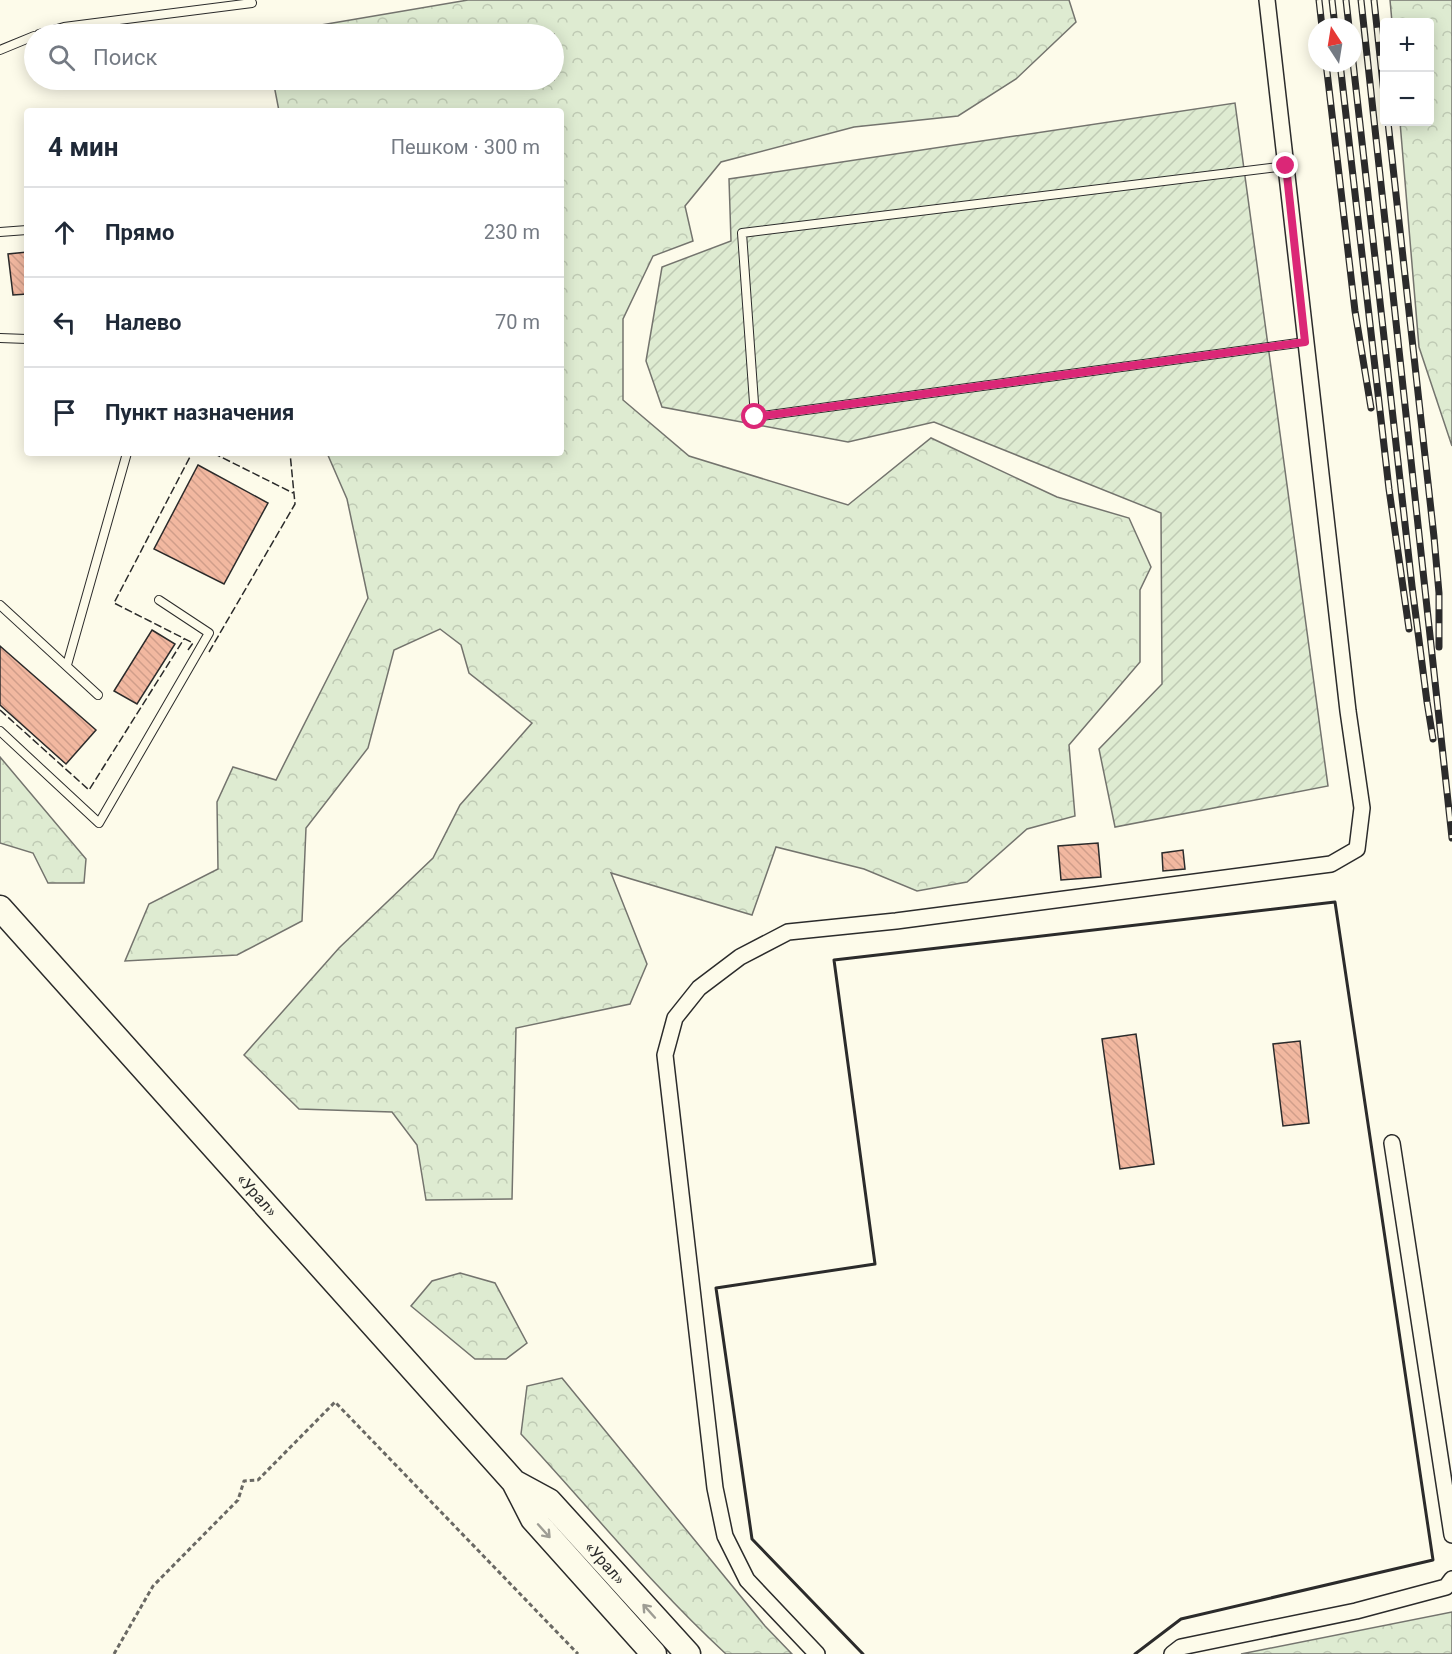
<!DOCTYPE html>
<html lang="ru">
<head>
<meta charset="utf-8">
<style>
	:root { --surface:#fff; --page:#f2f2f3; --text:#1f2937; --muted:#747a83; --line:#e0e1e3 }
	body { margin:0; font-family:Roboto,sans-serif; background:var(--page); color:var(--text) }
	.controls { position:absolute; right:18px; top:18px; display:grid; overflow:hidden; border-radius:6px; box-shadow:0 3px 15px #0003 }
	.controls button { width:54px; height:54px; display:grid; place-items:center; padding:0; border:0; border-bottom:2px solid var(--line); background:var(--surface); color:var(--text); font:30px sans-serif }
	.compass { position:absolute; left:1308px; top:18px; width:54px; height:54px; border-radius:50%; background:var(--surface); box-shadow:0 3px 15px #0003; rotate:348deg }
	.stop { position:absolute; width:18px; height:18px; margin:-14px; border:4px solid #db2777; border-radius:50%; background:#fff }
	.stop.end { background:#db2777; border-color:#fff; box-shadow:0 2px 6px #0008 }
	.list { margin:0; padding:0; list-style:none }
	h2 { display:flex; justify-content:space-between; align-items:center; height:78px; margin:0; padding:0 24px; font-size:26px }
	h2 small { font-size:20px; font-weight:400; color:var(--muted) }
	.list li { display:grid; grid-template-columns:39px 1fr auto; gap:18px; align-items:center; box-sizing:border-box; height:90px; padding:0 24px; border-top:2px solid var(--line) }
	.list b { display:block; font-size:22px; white-space:nowrap }
	.list em { font-size:20px; font-style:normal; color:var(--muted) }
	.icon { flex:none; width:33px; height:33px; fill:none; stroke:currentColor; stroke-width:2; stroke-linecap:round; stroke-linejoin:round }
	.map { position:relative; flex:none; width:1452px; height:1654px; overflow:hidden }
	.search { position:absolute; background:var(--surface); box-shadow:0 3px 15px #0003; left:24px; top:24px; width:540px; height:66px; display:flex; align-items:center; gap:15px; box-sizing:border-box; padding:0 21px; border-radius:33px; color:var(--muted); font-size:22px }
	.panel { position:absolute; background:var(--surface); box-shadow:0 3px 15px #0003; left:24px; top:108px; width:540px; height:348px; border-radius:6px }
	.map>svg:first-child { display:block }
	.forest { fill:url(#forest-crowns); stroke:#74746e; stroke-width:1.5 }
	.garden { fill:url(#garden-furrows); stroke:#74746e; stroke-width:1.5 }
	.building { fill:url(#building-back-hatch); stroke:#2b2b2b; stroke-width:1.5 }
	.lines { fill:none; stroke-linecap:round; stroke-linejoin:round }
	.service-casing { stroke:#2b2b2b; stroke-width:10 }
	.minor-casing { stroke:#2b2b2b; stroke-width:18 }
	.trunk-casing { stroke:#2b2b2b; stroke-width:27 }
	.path { stroke:#6a6964; stroke-width:3; stroke-dasharray:4.5 3; stroke-linecap:butt }
	.service { stroke:#fdfbea; stroke-width:8 }
	.minor { stroke:#fdfbea; stroke-width:15 }
	.trunk { stroke:#fdfbea; stroke-width:24 }
	.rail-casing { stroke:#2b2b2b; stroke-width:7 }
	.rail { stroke:#fdfbea; stroke-width:4.5; stroke-dasharray:14; stroke-linecap:butt }
	.fence { stroke:#2b2b2b; stroke-width:1.5; stroke-dasharray:8 3; stroke-linecap:butt }
	.wall { stroke:#2b2b2b; stroke-width:3 }
	.oneway { stroke:#9e9d94 }
	.route { stroke:#db2777; stroke-width:8 }
	.labels { text-anchor:middle; dominant-baseline:central; stroke-width:4.5; stroke-linejoin:round; paint-order:stroke }
	.street-label { font-size:16px; fill:#2b2b2b; stroke:#fdfbea }
</style>
</head>
<body>
<div class="map">
<svg width="1452" height="1654" viewBox="0 0 1452 1654">
	<defs>
		<pattern id="forest-crowns" width="20" height="18" patternUnits="userSpaceOnUse" patternTransform="scale(1.5)"><rect width="20" height="18" fill="#deebd1"/><path d="M2 6a3 3 0 1 1 6 0M12 15a3 3 0 1 1 6 0" fill="none" stroke="#bfcab4"/></pattern>
		<pattern id="garden-furrows" width="10" height="10" patternUnits="userSpaceOnUse" patternTransform="scale(1.5)"><rect width="10" height="10" fill="#deebd1"/><path d="M-1 1l2-2M0 10L10 0M9 11l2-2" fill="none" stroke="#bfcab4"/></pattern>
		<pattern id="building-back-hatch" width="6" height="6" patternUnits="userSpaceOnUse" patternTransform="scale(1.5)"><rect width="6" height="6" fill="#f2b8a0"/><path d="M-1 5l2 2M0 0l6 6M5-1l2 2" fill="none" stroke="#d09e8a"/></pattern>
	</defs>
	<rect width="100%" height="100%" fill="#fdfbea"/>
	<path class="forest" d="M 468,0 L 1069,0 L 1076,22 L 1016,79 L 958,116 L 854,127 L 721,162 L 685,206 L 693,241 L 653,256 L 623,319 L 623,400 L 689,456 L 848,505 L 931,438 L 1057,497 L 1129,518 L 1151,567 L 1140,590 L 1140,662 L 1069,745 L 1075,816 L 1027,829 L 967,882 L 917,891 L 864,869 L 776,847 L 752,915 L 611,873 L 647,964 L 630,1004 L 516,1028 L 512,1199 L 426,1200 L 417,1145 L 392,1112 L 299,1109 L 244,1055 L 339,948 L 433,858 L 460,805 L 532,723 L 469,673 L 461,645 L 440,629 L 394,650 L 368,748 L 306,828 L 302,921 L 237,955 L 125,961 L 149,904 L 218,869 L 217,802 L 233,767 L 276,780 L 368,598 L 347,499 L 327,453 L 561,453 L 561,111 L 279,111 L 273,80 L 554,80 L 554,34 L 268,34 Z
		M 1390,0 L 1452,0 L 1452,446 L 1419,347 L 1400,122 L 1430,122 L 1430,22 L 1392,22 Z
		M 0,757 L 86,859 L 84,883 L 48,883 L 33,853 L 0,843 Z
		M 460,1273 L 495,1283 L 527,1343 L 506,1359 L 475,1359 L 411,1306 L 432,1281 Z
		M 562,1378 L 765,1626 L 792,1654 L 726,1654 C 652,1586 589,1507 521,1434 L 527,1386 Z
		M 1452,1612 L 1452,1654 L 1241,1654 Z"/>
	<path class="garden" d="M 1235,103 L 1328,786 L 1115,827 L 1099,749 L 1162,684 L 1161,513 L 934,422 L 848,442 L 662,407 L 646,361 L 662,267 L 731,241 L 729,179 Z"/>
	<path class="building" d="M 27,252 L 27,294 L 13,295 L 8,254 Z
		M 198,465 L 268,503 L 224,584 L 154,549 Z
		M 152,630 L 175,644 L 137,704 L 114,691 Z
		M 0,646 L 96,730 L 66,764 L 0,705 Z
		M 1098,843 L 1101,877 L 1061,880 L 1058,846 Z
		M 1183,850 L 1185,869 L 1163,871 L 1162,853 Z
		M 1136,1034 L 1154,1164 L 1120,1169 L 1102,1039 Z
		M 1300,1041 L 1309,1123 L 1283,1126 L 1273,1044 Z"/>
	<g class="lines">
		<g class="service-casing">
			<path id="service" d="M 39,34 L 64,27 L 252,3
				M 0,50 L 34,36
				M 1286,166 L 742,233 L 755,417 L 1305,342
				M 0,232 L 27,230
				M 0,338 L 27,339
				M 0,605 L 98,695
				M 67,665 L 127,453
				M 0,731 L 99,823 L 209,633 L 159,600"/>
		</g>
		<g class="minor-casing">
			<path id="minor" d="M 1392,1143 L 1452,1535
				M 817,1654 L 747,1580 L 725,1536 L 715,1488 L 665,1055 L 675,1018 L 699,988 L 740,957 L 788,932 L 896,921 L 1331,864 L 1357,849 L 1362,808 L 1348,711 L 1267,0
				M 1172,1654 L 1181,1647 L 1356,1611 L 1446,1587 L 1452,1579"/>
		</g>
		<g class="trunk-casing">
			<path id="trunk" d="M 0,908 L 514,1482 L 533,1519 L 654,1654
				M 514,1482 L 549,1501 L 688,1654"/>
		</g>
		<path class="path" d="M 114,1654 L 153,1586 L 238,1500 L 244,1481 L 258,1480 L 335,1402 L 578,1654"/>
		<use href="#service" class="service"/>
		<use href="#minor" class="minor"/>
		<use href="#trunk" class="trunk"/>
		<g class="rail-casing">
			<path id="rail" d="M 1319,0 L 1322,27
				M 1332,0 L 1335,27
				M 1346,0 L 1349,27
				M 1361,0 L 1452,838
				M 1374,0 L 1384,94
				M 1353,62 L 1412,586 L 1427,702 L 1433,739
				M 1326,63 L 1355,311 L 1371,408
				M 1340,63 L 1389,489 L 1409,629
				M 1388,122 L 1434,537 L 1439,593 L 1439,647"/>
		</g>
		<use href="#rail" class="rail"/>
		<path class="fence" d="M 213,453 L 293,493
			M 188,650 L 193,643 L 114,603 L 192,453
			M 209,652 L 295,504 L 290,453
			M 0,710 L 89,790 L 184,639"/>
		<path class="wall" d="M 863,1654 L 752,1539 L 716,1288 L 875,1264 L 834,960 L 1335,902 L 1433,1560 L 1181,1619 L 1135,1654"/>
	</g>
	<defs><path id="oneway-shaft" d="M-6 0H5M1.5-3L5.5 0L1.5 3" fill="none" stroke-width="1.6" stroke-linecap="round" stroke-linejoin="round" transform="scale(1.5)"/></defs>
	<g class="oneway">
		<use href="#oneway-shaft" transform="translate(544 1531) rotate(48)"/>
		<use href="#oneway-shaft" transform="translate(649 1611) rotate(-132)"/>
	</g>
	<g class="lines">
		<path class="route" d="M 755,417 L 1305,342 L 1286,166"/>
	</g>
	<g class="labels">
		<g class="street-label">
			<text transform="translate(257 1195) rotate(48)">«Урал»</text>
			<text transform="translate(605 1563) rotate(48)">«Урал»</text>
		</g>
	</g>
</svg>
<div class="controls">
<button>+</button>
<button>−</button>
</div>
<svg class="compass" viewBox="-18 -18 36 36"><path d="M0-13l5 13h-10z" fill="#e53935"/><path d="M0 13l5-13h-10z" fill="#747a83"/></svg>
<div class="stop" style="left:755px;top:417px"></div>
<div class="stop end" style="left:1286px;top:166px"></div>
<div class="search"><svg class="icon" aria-label="search" viewBox="0 0 24 24"><circle cx="10" cy="10" r="6"/><path d="M15 15l6 6"/></svg>Поиск</div>
<section class="panel">
<h2>4 мин<small>Пешком · 300 m</small></h2>
<ul class="list">
<li><svg class="icon" aria-label="ahead" viewBox="0 0 24 24"><path d="M12 20V5M6 11l6-6 6 6"/></svg><div><b>Прямо</b></div><em>230 m</em></li>
<li><svg class="icon" aria-label="left" viewBox="0 0 24 24"><path d="M17 20v-9H6M10 6l-5 5 5 5"/></svg><div><b>Налево</b></div><em>70 m</em></li>
<li><svg class="icon" aria-label="arrive" viewBox="0 0 24 24"><path d="M6 21V4h12l-3 4 3 4H6"/></svg><div><b>Пункт назначения</b></div></li>
</ul>
</section>
</div>
</body>
</html>
